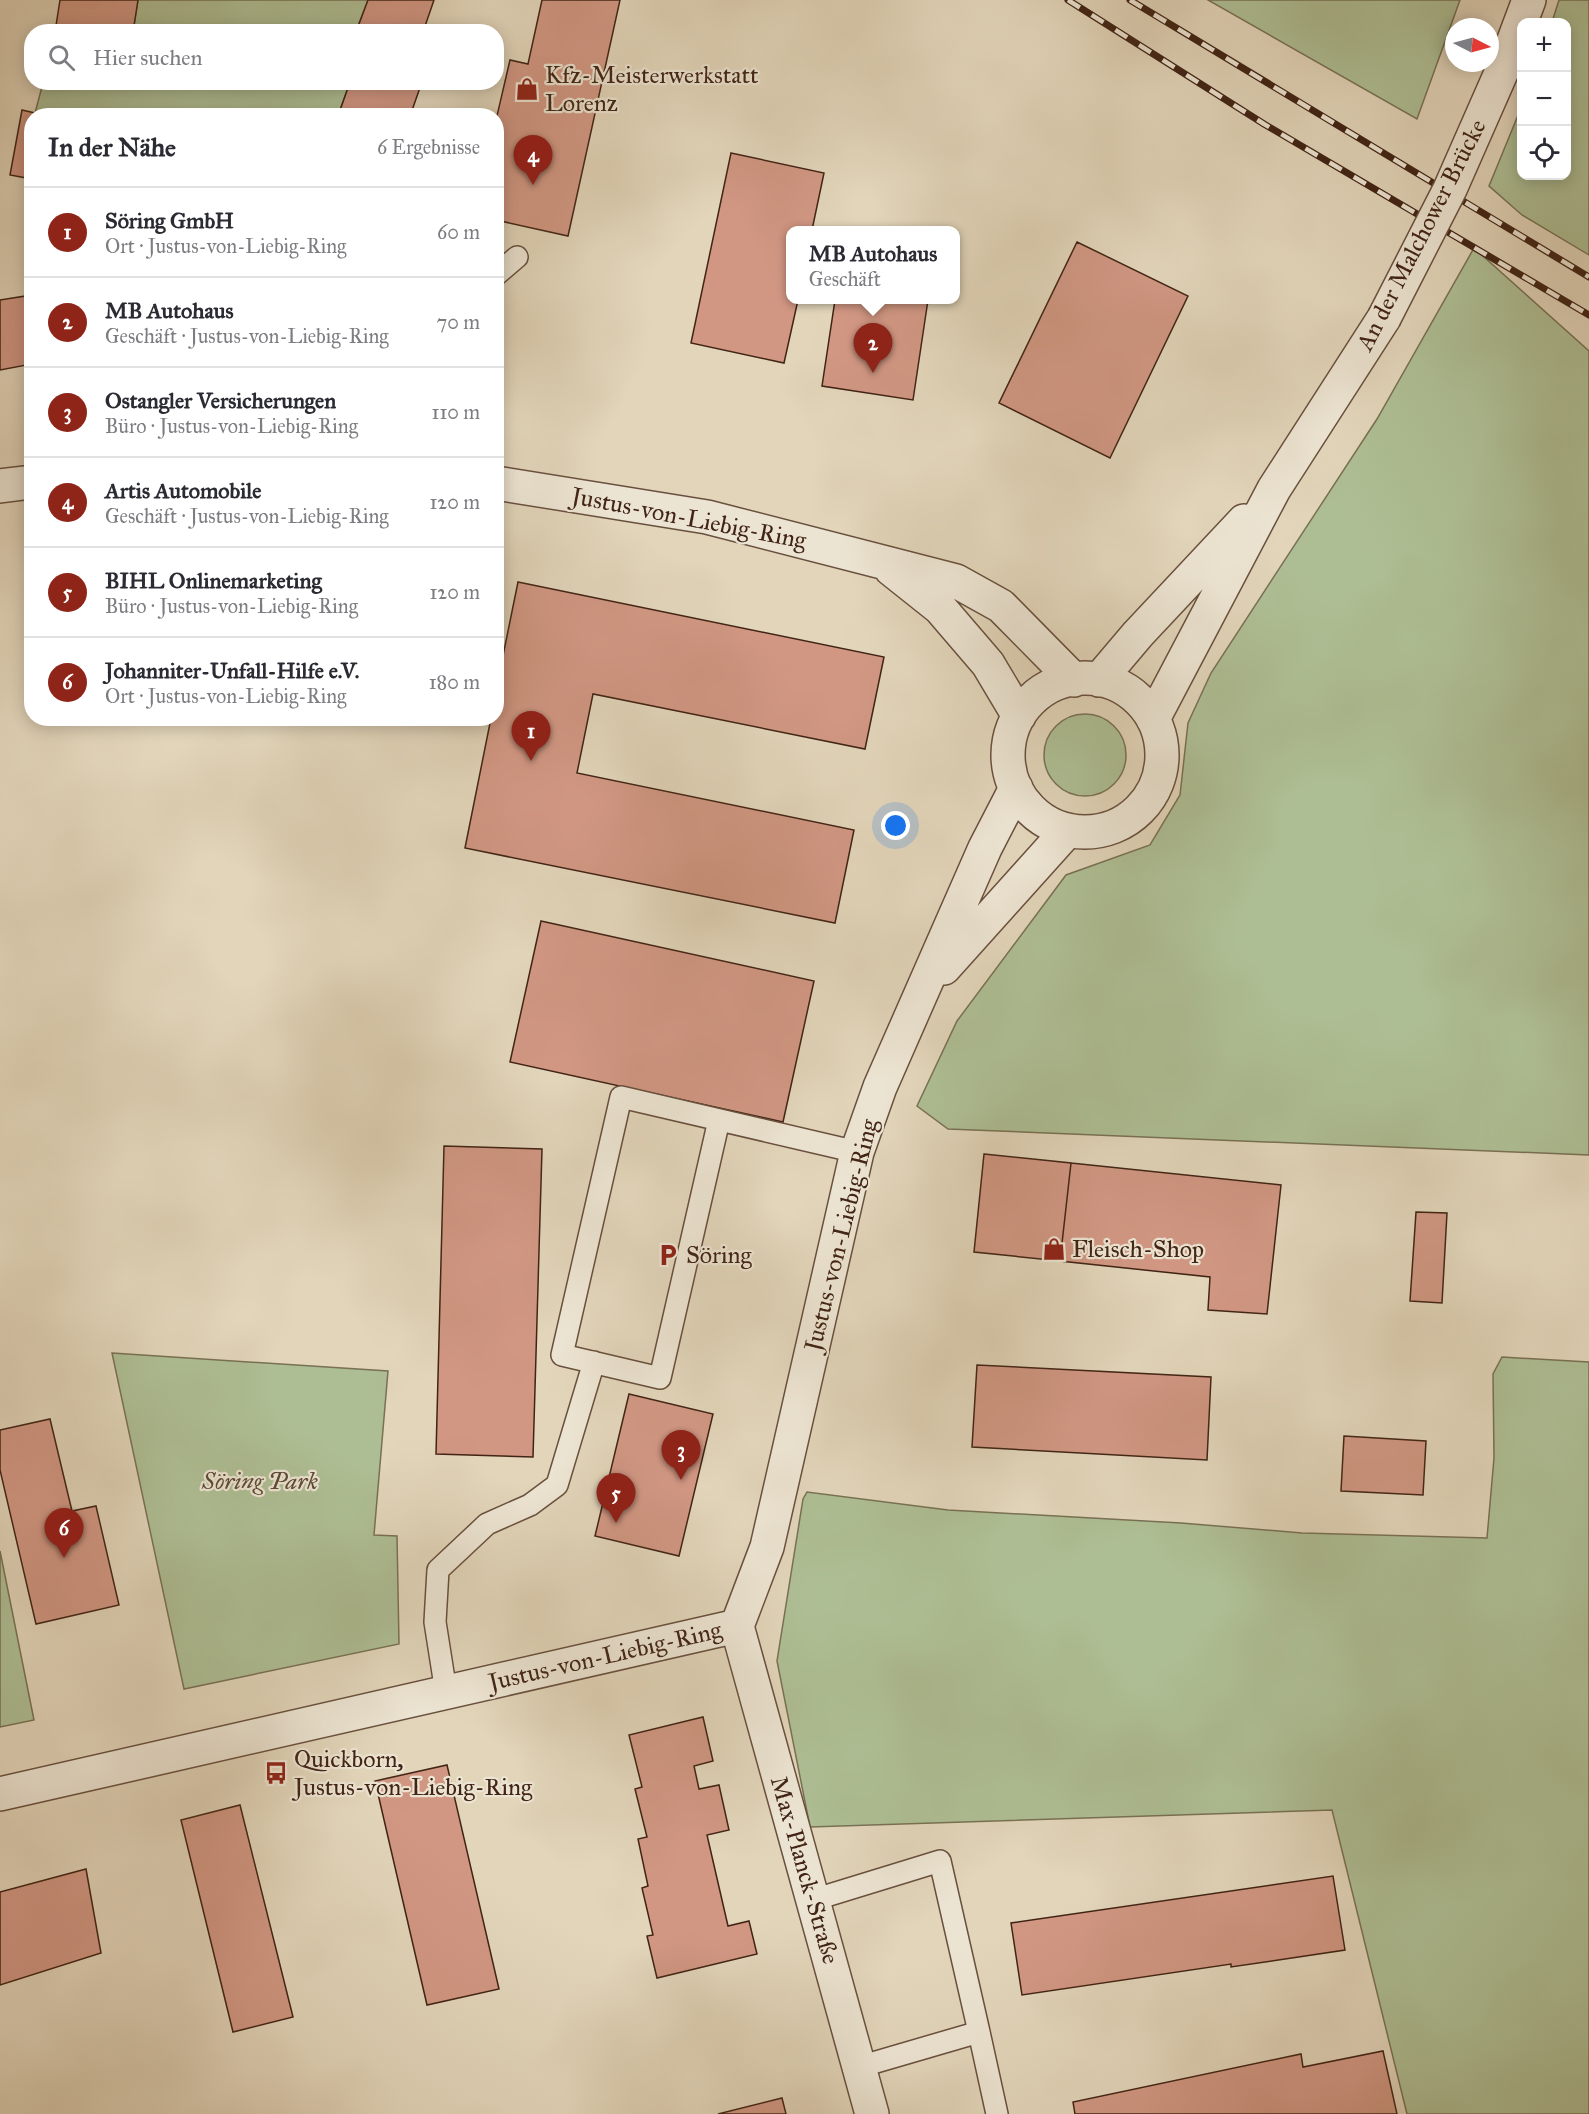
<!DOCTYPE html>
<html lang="de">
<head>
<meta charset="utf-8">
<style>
	:root { --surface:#fff; --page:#f2f2f3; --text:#2b2b33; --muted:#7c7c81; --line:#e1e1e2; --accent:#8f2418 }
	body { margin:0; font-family:"IM FELL Great Primer",serif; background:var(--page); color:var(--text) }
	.controls { position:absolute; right:18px; top:18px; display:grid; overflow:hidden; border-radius:12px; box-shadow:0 3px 15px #0003 }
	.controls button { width:54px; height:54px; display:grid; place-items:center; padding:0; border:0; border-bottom:2px solid var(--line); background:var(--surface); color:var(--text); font:30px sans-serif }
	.compass { position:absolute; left:1445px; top:18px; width:54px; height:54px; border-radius:50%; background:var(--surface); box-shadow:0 3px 15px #0003; rotate:96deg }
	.you { position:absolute; left:896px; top:826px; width:21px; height:21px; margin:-15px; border:4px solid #fff; border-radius:50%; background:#1a73e8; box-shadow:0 0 0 9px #1a73e833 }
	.badge { display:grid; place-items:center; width:39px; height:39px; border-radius:50%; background:var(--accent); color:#fff; font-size:20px; font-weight:700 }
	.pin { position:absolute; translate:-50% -50px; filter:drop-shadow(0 2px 3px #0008) }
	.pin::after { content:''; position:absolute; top:32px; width:21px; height:18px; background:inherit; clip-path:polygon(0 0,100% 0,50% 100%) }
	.popup { position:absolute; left:786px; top:226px; width:174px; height:78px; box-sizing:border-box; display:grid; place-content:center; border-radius:12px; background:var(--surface); filter:drop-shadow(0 2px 4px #0005); font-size:20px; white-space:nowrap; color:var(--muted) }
	.popup b { font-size:22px; color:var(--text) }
	.popup::after { content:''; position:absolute; left:50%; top:100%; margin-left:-12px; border:12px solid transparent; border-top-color:var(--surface) }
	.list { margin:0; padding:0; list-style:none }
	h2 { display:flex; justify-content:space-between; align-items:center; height:78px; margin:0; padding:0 24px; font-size:26px }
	h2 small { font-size:20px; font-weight:400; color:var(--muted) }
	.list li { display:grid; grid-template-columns:39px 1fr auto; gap:18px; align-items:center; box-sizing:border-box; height:90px; padding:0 24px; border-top:2px solid var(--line) }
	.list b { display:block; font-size:22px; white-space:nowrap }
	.list p { margin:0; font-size:20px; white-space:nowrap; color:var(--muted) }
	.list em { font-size:20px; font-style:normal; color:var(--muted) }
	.icon { flex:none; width:33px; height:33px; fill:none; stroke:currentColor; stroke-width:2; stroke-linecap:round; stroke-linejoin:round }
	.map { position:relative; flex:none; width:1589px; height:2114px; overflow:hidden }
	.search { position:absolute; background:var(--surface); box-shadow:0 3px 15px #0003; left:24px; top:24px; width:480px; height:66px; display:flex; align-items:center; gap:15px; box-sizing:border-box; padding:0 21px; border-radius:24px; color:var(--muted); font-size:22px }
	.panel { position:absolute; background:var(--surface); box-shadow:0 3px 15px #0003; left:24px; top:108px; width:480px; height:618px; border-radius:24px }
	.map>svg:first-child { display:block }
	.green { fill:#aebe94; stroke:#787154; stroke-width:1.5 }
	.building { fill:#d19783; stroke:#412415; stroke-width:1.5 }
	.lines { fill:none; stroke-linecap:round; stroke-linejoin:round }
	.lane-casing { stroke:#69503e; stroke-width:24 }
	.street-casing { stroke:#69503e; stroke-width:36 }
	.lane { stroke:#ece4d2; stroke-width:21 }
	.street { stroke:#ece4d2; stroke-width:33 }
	.rail-casing { stroke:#412415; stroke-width:7 }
	.rail { stroke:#ece4d2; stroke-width:4.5; stroke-dasharray:14; stroke-linecap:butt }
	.street-bridge-casing { stroke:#69503e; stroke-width:36; stroke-linecap:butt }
	.street-bridge { stroke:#ece4d2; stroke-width:33 }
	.labels { text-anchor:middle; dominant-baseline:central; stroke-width:4.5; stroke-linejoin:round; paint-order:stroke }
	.poi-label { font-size:24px; fill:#412415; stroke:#ece4d2; text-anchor:start }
	.street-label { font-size:24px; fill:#412415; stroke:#ece4d2 }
	.park-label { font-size:24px; font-style:italic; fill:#5c4a35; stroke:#ece4d2 }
</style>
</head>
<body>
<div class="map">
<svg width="1589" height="2114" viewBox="0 0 1589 2114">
	<rect width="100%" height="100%" fill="#e2d5ba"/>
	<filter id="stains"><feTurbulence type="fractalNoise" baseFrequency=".00333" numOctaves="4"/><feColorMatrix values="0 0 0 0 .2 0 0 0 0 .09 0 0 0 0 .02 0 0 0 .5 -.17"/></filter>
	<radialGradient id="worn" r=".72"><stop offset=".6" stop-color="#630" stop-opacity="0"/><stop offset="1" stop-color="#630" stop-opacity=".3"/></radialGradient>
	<path class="green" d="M 138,0 L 368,0 L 356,31 L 133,32 Z
		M 1208,0 L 1460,0 L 1417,119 Z
		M 1559,0 L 1589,0 L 1589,255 L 1522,215 L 1489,186 L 1521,108 L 1522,176 L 1566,176 L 1566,22 L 1552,22 Z
		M 43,83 L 350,83 L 338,115 L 152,116 L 134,112 L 133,116 L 48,116 L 35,113 Z
		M 1474,248 L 1589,351 L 1589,1155 L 948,1129 L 917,1106 L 957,1021 L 1066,875 L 1150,845 L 1180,795 L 1188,723 L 1211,673 L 1377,419 Z
		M1044 755a41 41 0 1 1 82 0a41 41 0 1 1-82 0Z
		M 112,1353 L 388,1371 L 374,1535 L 397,1536 L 399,1644 L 184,1689 Z
		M 1502,1357 L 1589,1362 L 1589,2114 L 1407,2114 L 1332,1810 L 810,1827 L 777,1661 L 803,1499 L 807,1492 L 948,1510 L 1181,1523 L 1302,1533 L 1487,1538 L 1494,1458 L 1493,1374 Z
		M 0,1551 L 34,1720 L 0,1727 Z"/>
	<path class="building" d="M 60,0 L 138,0 L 133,32 L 55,32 Z
		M 368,0 L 434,0 L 423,32 L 356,32 Z
		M 542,0 L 620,0 L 568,236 L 496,220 L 496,120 L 510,60 L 528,64 Z
		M 350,82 L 422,82 L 410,116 L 338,116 Z
		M 22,110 L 48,116 L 32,116 L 32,179 L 10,175 Z
		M 731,153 L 824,173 L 812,230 L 790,230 L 790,300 L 798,300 L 784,363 L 691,343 Z
		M 1077,242 L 1188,296 L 1110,458 L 999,403 Z
		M 32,295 L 32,364 L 0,370 L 0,300 Z
		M 835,300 L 928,300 L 913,400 L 822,386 Z
		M 518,582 L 884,657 L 865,749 L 593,694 L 577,773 L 854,830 L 835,923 L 465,848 L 491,718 L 496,718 L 496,690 Z
		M 541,921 L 814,981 L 783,1122 L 510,1062 Z
		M 444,1146 L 542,1149 L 533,1457 L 436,1454 Z
		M 984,1154 L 1071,1163 L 1060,1261 L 974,1252 Z
		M 1071,1163 L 1281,1185 L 1267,1314 L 1208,1310 L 1210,1277 L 1060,1261 Z
		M 1416,1212 L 1447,1213 L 1442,1303 L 1410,1301 Z
		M 977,1365 L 1211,1377 L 1207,1460 L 972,1447 Z
		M 629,1394 L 713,1414 L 679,1556 L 595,1536 Z
		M 50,1419 L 72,1511 L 96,1506 L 119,1605 L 36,1624 L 0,1470 L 0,1430 Z
		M 1344,1436 L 1426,1441 L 1423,1495 L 1341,1491 Z
		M 703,1717 L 713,1761 L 694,1766 L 699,1789 L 719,1785 L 729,1830 L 707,1835 L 728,1926 L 749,1921 L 757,1954 L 657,1978 L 647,1936 L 653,1935 L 642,1888 L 648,1886 L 638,1839 L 647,1837 L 635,1789 L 642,1787 L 629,1735 Z
		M 447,1765 L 499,1989 L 427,2005 L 375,1781 Z
		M 240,1805 L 293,2017 L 233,2032 L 181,1820 Z
		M 86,1869 L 101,1953 L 0,1985 L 0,1892 Z
		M 1333,1876 L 1345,1950 L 1231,1967 L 1231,1964 L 1022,1995 L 1011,1923 Z
		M 1383,2051 L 1397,2114 L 1075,2114 L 1073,2102 L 1301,2054 L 1303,2067 Z
		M 782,2098 L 786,2114 L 718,2114 Z"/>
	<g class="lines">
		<g class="lane-casing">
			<path id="lane" d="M 496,275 L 517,257
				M 719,1120 L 660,1378 L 562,1355 L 621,1097 L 857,1152
				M 446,1692 L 435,1622 L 438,1570 L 487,1524 L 530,1505 L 557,1485 L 594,1362
				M 813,1900 L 940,1861 L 979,2032 L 859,2067
				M 979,2032 L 997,2114"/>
		</g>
		<g class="street-casing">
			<path id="street" d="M 1505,64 L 1529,0
				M 496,483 L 707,517 L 956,581 L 1001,606 L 1074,680
				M 0,486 L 32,482
				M 891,569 L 940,608 L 988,664 L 1019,716
				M1008 755a77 77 0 1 1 154 0a77 77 0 1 1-154 0Z
				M 1099,680 L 1138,634 L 1244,521
				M 1153,719 L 1274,489 L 1384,318
				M 944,968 L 1068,830
				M 737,1626 L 872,2114
				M 0,1794 L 737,1626 L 767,1547 L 857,1152 L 880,1087 L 985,848 L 1016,788"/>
		</g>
		<use href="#lane" class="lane"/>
		<use href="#street" class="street"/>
		<g class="rail-casing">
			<path id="rail" d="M 1068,0 L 1264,124 L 1589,315
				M 1130,0 L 1589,277"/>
		</g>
		<use href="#rail" class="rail"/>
		<g class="street-bridge-casing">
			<path id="street-bridge" d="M 1384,318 L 1450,189 L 1505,64"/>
		</g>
		<use href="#street-bridge" class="street-bridge"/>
	</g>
	<defs>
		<g id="shop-bare" transform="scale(1.8)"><path d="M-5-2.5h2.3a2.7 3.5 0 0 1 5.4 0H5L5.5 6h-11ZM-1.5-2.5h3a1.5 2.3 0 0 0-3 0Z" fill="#8f2418" stroke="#ece4d2" stroke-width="2.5" paint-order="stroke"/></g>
		<g id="parking-bare" transform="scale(1.8)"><path d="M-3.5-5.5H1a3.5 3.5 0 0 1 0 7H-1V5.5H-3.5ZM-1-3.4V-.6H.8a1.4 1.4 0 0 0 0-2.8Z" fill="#8f2418" stroke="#ece4d2" stroke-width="2.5" paint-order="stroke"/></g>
		<g id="bus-bare" transform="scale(1.8)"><path d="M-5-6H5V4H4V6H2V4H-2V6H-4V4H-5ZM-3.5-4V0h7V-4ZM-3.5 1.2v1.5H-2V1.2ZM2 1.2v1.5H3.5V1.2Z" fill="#8f2418" stroke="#ece4d2" stroke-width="2.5" paint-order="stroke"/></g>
	</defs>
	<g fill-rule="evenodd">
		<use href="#shop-bare" x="527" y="89"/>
		<use href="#shop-bare" x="1054" y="1249"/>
		<use href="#parking-bare" x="668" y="1255"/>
		<use href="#bus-bare" x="276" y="1773"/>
	</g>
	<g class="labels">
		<g class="poi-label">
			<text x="545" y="75">Kfz-Meisterwerkstatt<tspan x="545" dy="28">Lorenz</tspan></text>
			<text x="1072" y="1249">Fleisch-Shop</text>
			<text x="686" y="1255">Söring</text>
			<text x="294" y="1759">Quickborn,<tspan x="294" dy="28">Justus-von-Liebig-Ring</tspan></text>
		</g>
		<g class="street-label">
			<text transform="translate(1421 235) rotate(-63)">An der Malchower Brücke</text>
			<text transform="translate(689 518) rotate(11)">Justus-von-Liebig-Ring</text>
			<text transform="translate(841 1235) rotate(-76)">Justus-von-Liebig-Ring</text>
			<text transform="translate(605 1656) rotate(-13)">Justus-von-Liebig-Ring</text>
			<text transform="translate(805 1870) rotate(74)">Max-Planck-Straße</text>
		</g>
		<g class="park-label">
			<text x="260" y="1481">Söring Park</text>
		</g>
	</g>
	<rect width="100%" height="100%" filter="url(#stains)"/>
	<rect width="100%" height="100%" fill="url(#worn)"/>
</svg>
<div class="controls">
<button>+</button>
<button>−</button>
<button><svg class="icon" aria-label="locate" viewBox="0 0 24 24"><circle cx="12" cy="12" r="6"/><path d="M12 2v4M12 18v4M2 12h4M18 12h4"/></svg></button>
</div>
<svg class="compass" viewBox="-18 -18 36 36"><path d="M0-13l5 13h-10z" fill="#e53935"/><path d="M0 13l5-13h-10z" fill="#7c7c81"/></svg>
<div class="you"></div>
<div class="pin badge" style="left:531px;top:761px">1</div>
<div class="pin badge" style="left:873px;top:373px">2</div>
<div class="popup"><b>MB Autohaus</b>Geschäft</div>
<div class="pin badge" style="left:681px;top:1480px">3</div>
<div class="pin badge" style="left:533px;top:185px">4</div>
<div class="pin badge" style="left:616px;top:1523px">5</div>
<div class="pin badge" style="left:64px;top:1558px">6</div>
<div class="search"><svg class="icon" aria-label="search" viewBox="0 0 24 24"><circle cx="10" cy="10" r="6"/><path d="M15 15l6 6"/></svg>Hier suchen</div>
<section class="panel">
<h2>In der Nähe<small>6 Ergebnisse</small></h2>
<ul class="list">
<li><span class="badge">1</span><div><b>Söring GmbH</b><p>Ort · Justus-von-Liebig-Ring</p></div><em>60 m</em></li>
<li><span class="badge">2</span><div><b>MB Autohaus</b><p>Geschäft · Justus-von-Liebig-Ring</p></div><em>70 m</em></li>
<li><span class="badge">3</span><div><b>Ostangler Versicherungen</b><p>Büro · Justus-von-Liebig-Ring</p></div><em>110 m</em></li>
<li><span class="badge">4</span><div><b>Artis Automobile</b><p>Geschäft · Justus-von-Liebig-Ring</p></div><em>120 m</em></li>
<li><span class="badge">5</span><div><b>BIHL Onlinemarketing</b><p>Büro · Justus-von-Liebig-Ring</p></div><em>120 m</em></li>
<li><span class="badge">6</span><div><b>Johanniter-Unfall-Hilfe e.V.</b><p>Ort · Justus-von-Liebig-Ring</p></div><em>180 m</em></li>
</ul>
</section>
</div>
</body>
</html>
